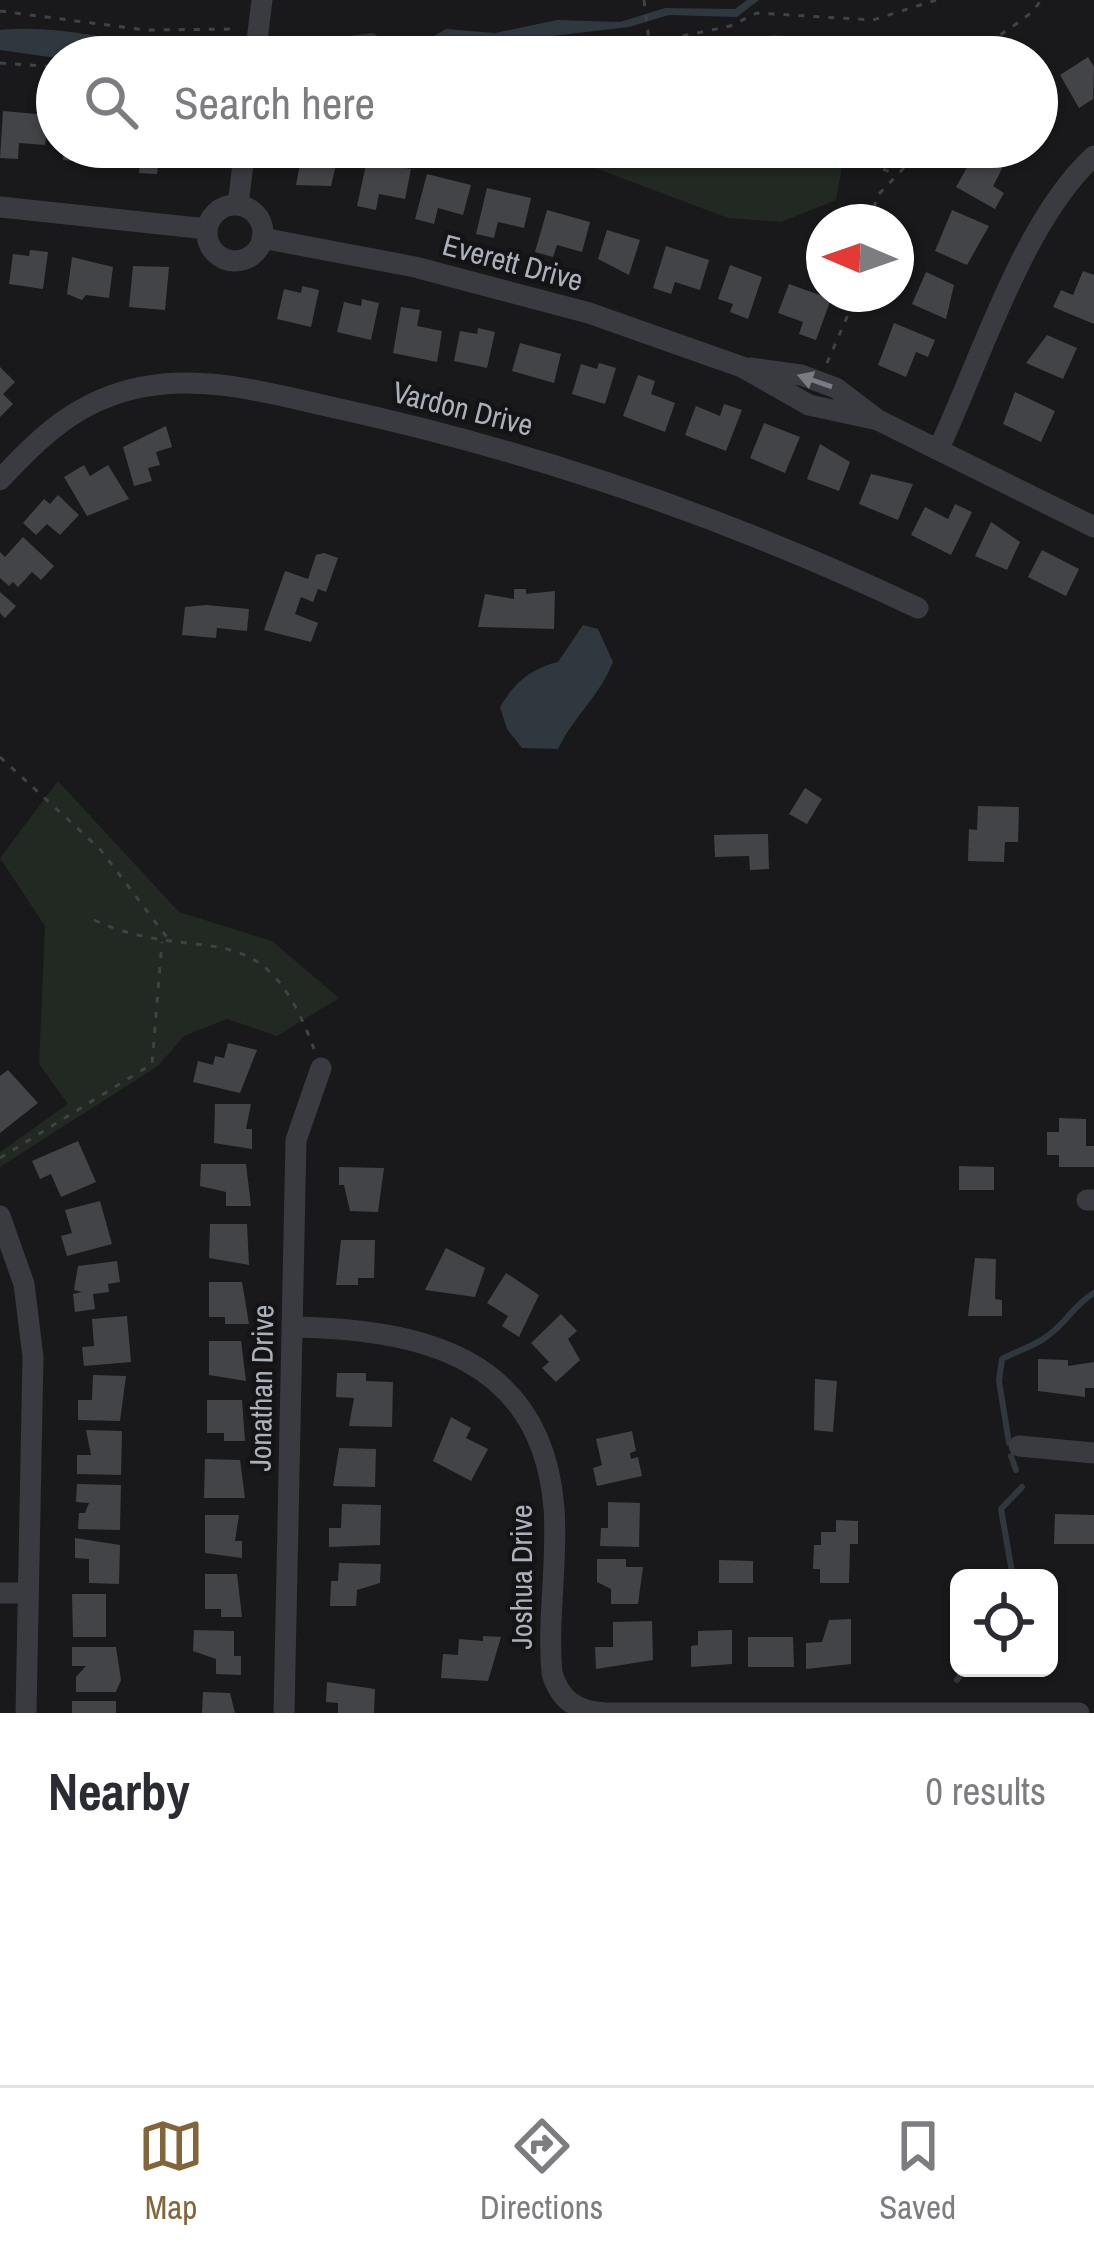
<!DOCTYPE html>
<html lang="en">
<head>
<meta charset="utf-8">
<style>
	:root { --surface:#fff; --page:#f7f7f7; --text:#2b2b33; --muted:#7c7c81; --line:#e1e1e2; --accent:#826539 }
	body { margin:0; font-family:"Archivo Narrow",sans-serif; background:var(--page); color:var(--text) }
	.controls { position:absolute; right:36px; bottom:36px; display:grid; overflow:hidden; border-radius:18px; box-shadow:0 3px 9px #0004 }
	.controls button { width:108px; height:108px; display:grid; place-items:center; padding:0; border:0; border-bottom:3px solid var(--line); background:var(--surface); color:var(--text); font:60px sans-serif }
	.compass { position:absolute; left:806px; top:204px; width:108px; height:108px; border-radius:50%; background:var(--surface); box-shadow:0 3px 9px #0004; rotate:272deg }
	.list { margin:0; padding:0; list-style:none }
	h2 { display:flex; justify-content:space-between; align-items:center; height:156px; margin:0; padding:0 48px; font-size:51px }
	h2 small { font-size:39px; font-weight:400; color:var(--muted) }
	.icon { flex:none; width:66px; height:66px; fill:none; stroke:currentColor; stroke-width:2; stroke-linecap:round; stroke-linejoin:round }
	.map { position:relative; flex:none; width:1094px; height:1713px; overflow:hidden }
	.search { position:absolute; background:var(--surface); box-shadow:0 3px 9px #0004; left:36px; right:36px; top:36px; height:132px; display:flex; align-items:center; gap:30px; box-sizing:border-box; padding:0 42px; border-radius:66px; color:var(--muted); font-size:45px }
	.sheet { height:372px; background:var(--surface) }
	nav { display:flex; justify-content:space-around; align-items:center; box-sizing:border-box; height:168px; border-top:3px solid var(--line); background:var(--surface); font-size:33px; color:var(--muted) }
	nav a { display:grid; justify-items:center; gap:6px }
	nav .on { color:var(--accent) }
	.map>svg:first-child { display:block }
	.green { fill:#212922 }
	.water { fill:#2f383f }
	.lines { fill:none; stroke-linecap:round; stroke-linejoin:round }
	.stream { stroke:#2f383f; stroke-width:6 }
	.building { fill:#434448 }
	.path { stroke:#404247; stroke-width:3; stroke-dasharray:6 9; stroke-linecap:butt }
	.minor { stroke:#3a3b40; stroke-width:21 }
	.oneway { fill:#797b83 }
	.labels { text-anchor:middle; dominant-baseline:central; stroke-width:9; stroke-linejoin:round; paint-order:stroke }
	.street-label { font-size:30px; fill:#acb0ba; stroke:#141416 }
</style>
</head>
<body>
<div class="map">
<svg width="1094" height="1713" viewBox="0 0 1094 1713">
	<rect width="100%" height="100%" fill="#19191b"/>
	<path class="green" d="M 774,34 C 818,43 870,39 910,57 L 694,57 Z
		M 610,147 L 828,147 L 843,161 L 836,200 L 781,222 L 728,218 L 587,165 Z
		M 58,781 L 179,912 L 272,941 L 339,998 L 277,1036 L 227,1019 L 184,1036 L 158,1066 L 0,1167 L 0,1152 L 68,1104 L 39,1064 L 45,926 L 0,858 Z"/>
	<path class="water" d="M 747,0 L 759,0 L 737,17 L 669,15 L 629,27 L 442,49 L 415,43 L 347,57 L 296,57 L 293,43 L 373,33 L 389,43 L 429,39 L 446,29 L 495,33 L 557,20 L 620,22 L 665,8 L 735,9 Z
		M 0,30 C 60,24 126,42 183,55 C 198,59 207,50 219,57 L 57,58 L 0,50 Z
		M 583,625 L 598,629 L 613,662 C 599,697 576,713 558,749 L 522,748 L 507,729 L 500,707 C 515,682 530,669 558,662 Z"/>
	<g class="lines">
		<path class="stream" d="M 1009,1443 L 999,1381 L 1002,1359 C 1016,1351 1033,1347 1046,1337 C 1067,1323 1072,1306 1094,1293
			M 1011,1456 L 1016,1470
			M 1013,1578 L 1001,1509 L 1022,1487
			M 957,1680 L 965,1668"/>
	</g>
	<path class="building" d="M 1088,57 L 1094,67 L 1093,99 L 1079,108 L 1060,75 Z
		M 1037,102 L 1052,117 L 1037,133 Z
		M 3,111 L 48,115 L 45,145 L 19,143 L 18,159 L 0,158 Z
		M 64,147 L 108,147 L 106,164 L 63,160 Z
		M 141,147 L 186,147 L 185,160 L 159,158 L 157,174 L 139,173 Z
		M 978,148 L 1005,163 L 993,186 L 1004,193 L 995,209 L 956,187 Z
		M 303,149 L 338,156 L 331,186 L 296,185 Z
		M 367,160 L 411,169 L 405,199 L 379,194 L 376,210 L 357,206 Z
		M 427,174 L 471,185 L 463,215 L 438,208 L 434,224 L 415,219 Z
		M 487,188 L 531,198 L 524,228 L 498,222 L 494,238 L 476,234 Z
		M 547,210 L 590,222 L 582,252 L 557,245 L 553,257 L 535,252 Z
		M 952,210 L 989,226 L 967,265 L 935,251 Z
		M 607,230 L 640,240 L 629,275 L 598,259 Z
		M 666,246 L 709,260 L 700,290 L 675,282 L 671,294 L 653,288 Z
		M 30,250 L 48,252 L 43,289 L 9,284 L 13,254 L 29,256 Z
		M 72,257 L 113,267 L 109,298 L 86,295 L 82,300 L 67,294 Z
		M 730,265 L 762,277 L 748,319 L 730,312 L 733,304 L 718,299 Z
		M 133,266 L 169,267 L 165,310 L 129,307 Z
		M 1083,271 L 1094,275 L 1094,324 L 1053,307 L 1061,290 L 1073,295 Z
		M 926,272 L 954,285 L 946,319 L 912,304 Z
		M 789,284 L 831,299 L 816,340 L 799,334 L 803,322 L 778,313 Z
		M 302,286 L 319,290 L 311,327 L 277,319 L 284,289 L 301,293 Z
		M 362,299 L 379,303 L 371,340 L 337,332 L 344,302 L 361,306 Z
		M 401,307 L 420,310 L 417,326 L 442,331 L 437,362 L 393,353 Z
		M 894,323 L 935,340 L 928,357 L 916,352 L 906,377 L 878,365 Z
		M 478,328 L 495,332 L 487,368 L 454,361 L 460,331 L 477,334 Z
		M 1047,335 L 1077,348 L 1063,379 L 1026,363 Z
		M 520,343 L 561,354 L 554,383 L 512,371 Z
		M 599,363 L 616,368 L 605,404 L 572,394 L 581,364 L 597,369 Z
		M 0,367 L 15,382 L 3,394 L 13,404 L 0,417 Z
		M 638,375 L 655,381 L 651,394 L 675,403 L 665,432 L 623,416 Z
		M 1015,392 L 1055,411 L 1041,442 L 1003,424 Z
		M 724,404 L 742,410 L 726,451 L 685,435 L 696,406 L 720,416 Z
		M 764,423 L 800,437 L 785,473 L 750,458 Z
		M 166,426 L 172,447 L 156,452 L 160,465 L 148,468 L 152,481 L 134,486 L 123,447 Z
		M 820,444 L 850,462 L 839,491 L 807,479 Z
		M 84,465 L 90,476 L 108,465 L 129,499 L 87,516 L 64,477 Z
		M 871,474 L 913,484 L 898,520 L 859,504 Z
		M 58,495 L 79,515 L 60,535 L 47,524 L 36,535 L 23,523 L 44,499 L 50,504 Z
		M 955,504 L 972,512 L 951,555 L 911,535 L 925,507 L 948,519 Z
		M 991,522 L 1020,542 L 1007,570 L 975,556 Z
		M 23,537 L 54,566 L 41,580 L 32,572 L 18,587 L 13,582 L 9,586 L 0,578 L 0,552 L 5,557 Z
		M 1042,550 L 1079,569 L 1066,596 L 1028,577 Z
		M 324,553 L 338,558 L 326,592 L 318,589 L 313,602 L 301,597 L 295,614 L 318,623 L 311,642 L 264,630 L 285,571 L 308,579 L 316,555 Z
		M 514,589 L 526,589 L 526,594 L 555,591 L 554,629 L 478,627 L 485,594 L 514,599 Z
		M 0,592 L 16,606 L 5,618 L 0,613 Z
		M 206,605 L 249,609 L 247,631 L 217,628 L 216,638 L 182,635 L 185,607 Z
		M 805,788 L 822,799 L 807,824 L 789,814 Z
		M 978,806 L 1019,807 L 1018,842 L 1005,842 L 1004,862 L 968,861 L 969,829 L 977,830 Z
		M 768,834 L 769,869 L 750,870 L 749,856 L 715,857 L 714,835 Z
		M 228,1043 L 257,1050 L 240,1093 L 193,1082 L 198,1061 L 213,1065 L 215,1056 L 224,1058 Z
		M 8,1070 L 38,1103 L 0,1133 L 0,1076 Z
		M 215,1104 L 251,1104 L 246,1129 L 252,1129 L 252,1149 L 214,1143 Z
		M 1059,1118 L 1086,1119 L 1086,1146 L 1094,1146 L 1094,1167 L 1059,1167 L 1059,1155 L 1047,1155 L 1047,1132 L 1059,1132 Z
		M 78,1141 L 96,1182 L 61,1197 L 51,1174 L 40,1179 L 32,1161 Z
		M 201,1164 L 246,1164 L 251,1206 L 226,1206 L 226,1192 L 200,1186 Z
		M 959,1166 L 994,1167 L 994,1190 L 959,1190 Z
		M 339,1167 L 384,1168 L 378,1212 L 350,1211 L 344,1185 L 339,1185 Z
		M 100,1201 L 112,1244 L 67,1256 L 61,1236 L 72,1233 L 65,1210 Z
		M 210,1224 L 247,1224 L 249,1265 L 209,1258 Z
		M 341,1240 L 375,1240 L 374,1278 L 358,1278 L 358,1285 L 336,1285 Z
		M 446,1248 L 485,1268 L 475,1297 L 425,1290 Z
		M 975,1258 L 996,1259 L 995,1299 L 1002,1300 L 1002,1316 L 968,1316 Z
		M 117,1261 L 120,1282 L 108,1284 L 109,1292 L 93,1294 L 95,1309 L 75,1312 L 73,1294 L 82,1292 L 74,1290 L 78,1266 Z
		M 506,1273 L 539,1295 L 519,1337 L 502,1326 L 508,1316 L 487,1303 Z
		M 209,1282 L 242,1282 L 249,1324 L 225,1324 L 225,1317 L 209,1317 Z
		M 561,1314 L 577,1331 L 568,1339 L 580,1360 L 556,1382 L 542,1368 L 549,1362 L 531,1343 Z
		M 127,1316 L 131,1362 L 84,1366 L 82,1347 L 94,1346 L 92,1319 Z
		M 209,1341 L 241,1341 L 246,1381 L 209,1375 Z
		M 1038,1359 L 1068,1360 L 1068,1366 L 1094,1362 L 1094,1388 L 1085,1388 L 1085,1397 L 1038,1391 Z
		M 337,1373 L 366,1373 L 366,1381 L 393,1382 L 392,1427 L 349,1426 L 354,1398 L 336,1397 Z
		M 93,1375 L 126,1376 L 120,1421 L 78,1420 L 78,1400 L 92,1400 Z
		M 815,1379 L 837,1381 L 833,1432 L 814,1430 Z
		M 207,1400 L 242,1400 L 245,1441 L 224,1441 L 224,1433 L 207,1433 Z
		M 451,1417 L 471,1428 L 466,1438 L 488,1449 L 471,1481 L 433,1461 Z
		M 86,1430 L 122,1431 L 121,1475 L 77,1474 L 77,1455 L 91,1455 Z
		M 632,1431 L 636,1451 L 630,1453 L 631,1459 L 638,1457 L 642,1476 L 597,1486 L 593,1468 L 602,1465 L 596,1439 Z
		M 339,1448 L 376,1449 L 375,1487 L 333,1486 Z
		M 205,1459 L 240,1460 L 245,1498 L 204,1498 Z
		M 77,1484 L 121,1485 L 120,1530 L 78,1529 L 79,1513 L 85,1513 L 89,1503 L 76,1502 Z
		M 608,1502 L 640,1503 L 639,1547 L 600,1546 L 601,1528 L 608,1528 Z
		M 342,1504 L 381,1505 L 380,1545 L 329,1547 L 329,1528 L 341,1528 Z
		M 1055,1514 L 1094,1515 L 1094,1544 L 1054,1544 Z
		M 205,1515 L 239,1515 L 235,1541 L 242,1541 L 242,1558 L 205,1553 Z
		M 836,1520 L 858,1521 L 858,1544 L 850,1544 L 849,1583 L 820,1583 L 820,1569 L 813,1569 L 814,1545 L 821,1545 L 821,1532 L 836,1532 Z
		M 75,1538 L 120,1545 L 119,1584 L 89,1583 L 89,1559 L 75,1558 Z
		M 597,1559 L 626,1559 L 626,1567 L 643,1567 L 638,1604 L 611,1604 L 611,1589 L 597,1582 Z
		M 719,1560 L 753,1561 L 753,1583 L 719,1583 Z
		M 339,1563 L 381,1564 L 380,1583 L 357,1590 L 356,1606 L 330,1606 L 331,1581 L 338,1581 Z
		M 205,1574 L 237,1574 L 242,1617 L 221,1617 L 221,1609 L 205,1609 Z
		M 72,1594 L 106,1594 L 106,1637 L 73,1637 Z
		M 851,1619 L 851,1664 L 806,1669 L 806,1643 L 822,1642 L 829,1620 Z
		M 652,1621 L 653,1660 L 596,1669 L 595,1647 L 613,1647 L 613,1622 Z
		M 194,1630 L 234,1631 L 234,1656 L 241,1656 L 241,1675 L 216,1674 L 216,1659 L 193,1651 Z
		M 732,1630 L 732,1664 L 691,1667 L 691,1646 L 698,1645 L 698,1631 Z
		M 483,1636 L 501,1637 L 488,1681 L 441,1678 L 443,1654 L 458,1655 L 459,1639 L 483,1641 Z
		M 748,1637 L 793,1637 L 794,1667 L 748,1667 Z
		M 72,1647 L 116,1647 L 121,1680 L 116,1692 L 76,1692 L 76,1677 L 86,1666 L 72,1666 Z
		M 327,1682 L 375,1689 L 374,1713 L 338,1713 L 338,1703 L 326,1702 Z
		M 203,1692 L 230,1693 L 235,1713 L 202,1713 Z
		M 72,1701 L 116,1701 L 116,1713 L 72,1713 Z"/>
	<g class="lines">
		<path class="path" d="M 644,0 L 649,40
			M 0,11 L 146,30 L 235,29
			M 519,57 L 650,43 L 730,26 L 757,13 L 873,20 L 936,0
			M 981,57 C 993,31 1025,26 1041,0
			M 0,63 L 57,67
			M 845,147 L 858,160 L 896,174
			M 869,222 L 878,195 L 924,147
			M 827,363 L 857,294
			M 0,757 L 100,849 L 169,940
			M 94,920 C 202,969 261,904 314,1049
			M 0,1158 L 152,1064 L 162,942"/>
		<path class="minor" d="M 255,57 L 262,0
			M 238,205 L 245,147
			M207 233a28 28 0 1 1 56 0a28 28 0 1 1-56 0Z
			M 0,207 L 207,229
			M 262,238 L 415,267 L 589,313 L 742,367 L 809,405 L 878,420
			M 750,368 L 801,375 L 836,388 L 878,420 L 1094,527
			M 939,448 C 980,361 1024,219 1094,156
			M 0,480 C 41,435 80,399 142,387 C 208,374 276,395 340,409 C 540,453 733,520 918,608
			M 1087,1200 L 1094,1200
			M 0,1216 L 24,1284 L 33,1357 L 26,1713
			M 292,1327 C 418,1329 542,1355 554,1508 C 558,1563 547,1618 552,1673 C 560,1701 577,1711 605,1713 L 1079,1713
			M 1019,1446 L 1094,1453
			M 0,1593 L 28,1593
			M 284,1713 L 296,1140 L 321,1068"/>
	</g>
	<defs><path id="oneway-solid" d="M-6-.8H1V-3.2L6.5 0L1 3.2V.8H-6Z" transform="scale(3)"/></defs>
	<use class="oneway" href="#oneway-solid" transform="translate(815 381) rotate(-161)"/>
	<g class="labels">
		<g class="street-label">
			<text transform="translate(513 262) rotate(15)">Everett Drive</text>
			<text transform="translate(463 408) rotate(14)">Vardon Drive</text>
			<text transform="translate(261 1388) rotate(-89)">Jonathan Drive</text>
			<text transform="translate(521 1577) rotate(-90)">Joshua Drive</text>
		</g>
	</g>
</svg>
<div class="controls">
<button><svg class="icon" aria-label="locate" viewBox="0 0 24 24"><circle cx="12" cy="12" r="6"/><path d="M12 2v4M12 18v4M2 12h4M18 12h4"/></svg></button>
</div>
<svg class="compass" viewBox="-18 -18 36 36"><path d="M0-13l5 13h-10z" fill="#e53935"/><path d="M0 13l5-13h-10z" fill="#7c7c81"/></svg>
<div class="search"><svg class="icon" aria-label="search" viewBox="0 0 24 24"><circle cx="10" cy="10" r="6"/><path d="M15 15l6 6"/></svg>Search here</div>
</div>
<section class="sheet">
<h2>Nearby<small>0 results</small></h2>
<ul class="list">
</ul>
</section>
<nav>
<a class="on"><svg class="icon" aria-label="map" viewBox="0 0 24 24"><path d="M3 6l6-2 6 2 6-2v14l-6 2-6-2-6 2zM9 4v14M15 6v14"/></svg>Map</a>
<a><svg class="icon" aria-label="directions" viewBox="0 0 24 24"><path d="M12 3l9 9-9 9-9-9zM9 14v-3h6M13 9l2 2-2 2"/></svg>Directions</a>
<a><svg class="icon" aria-label="saved" viewBox="0 0 24 24"><path d="M7 4h10v16l-5-4-5 4z"/></svg>Saved</a>
</nav>
</body>
</html>
